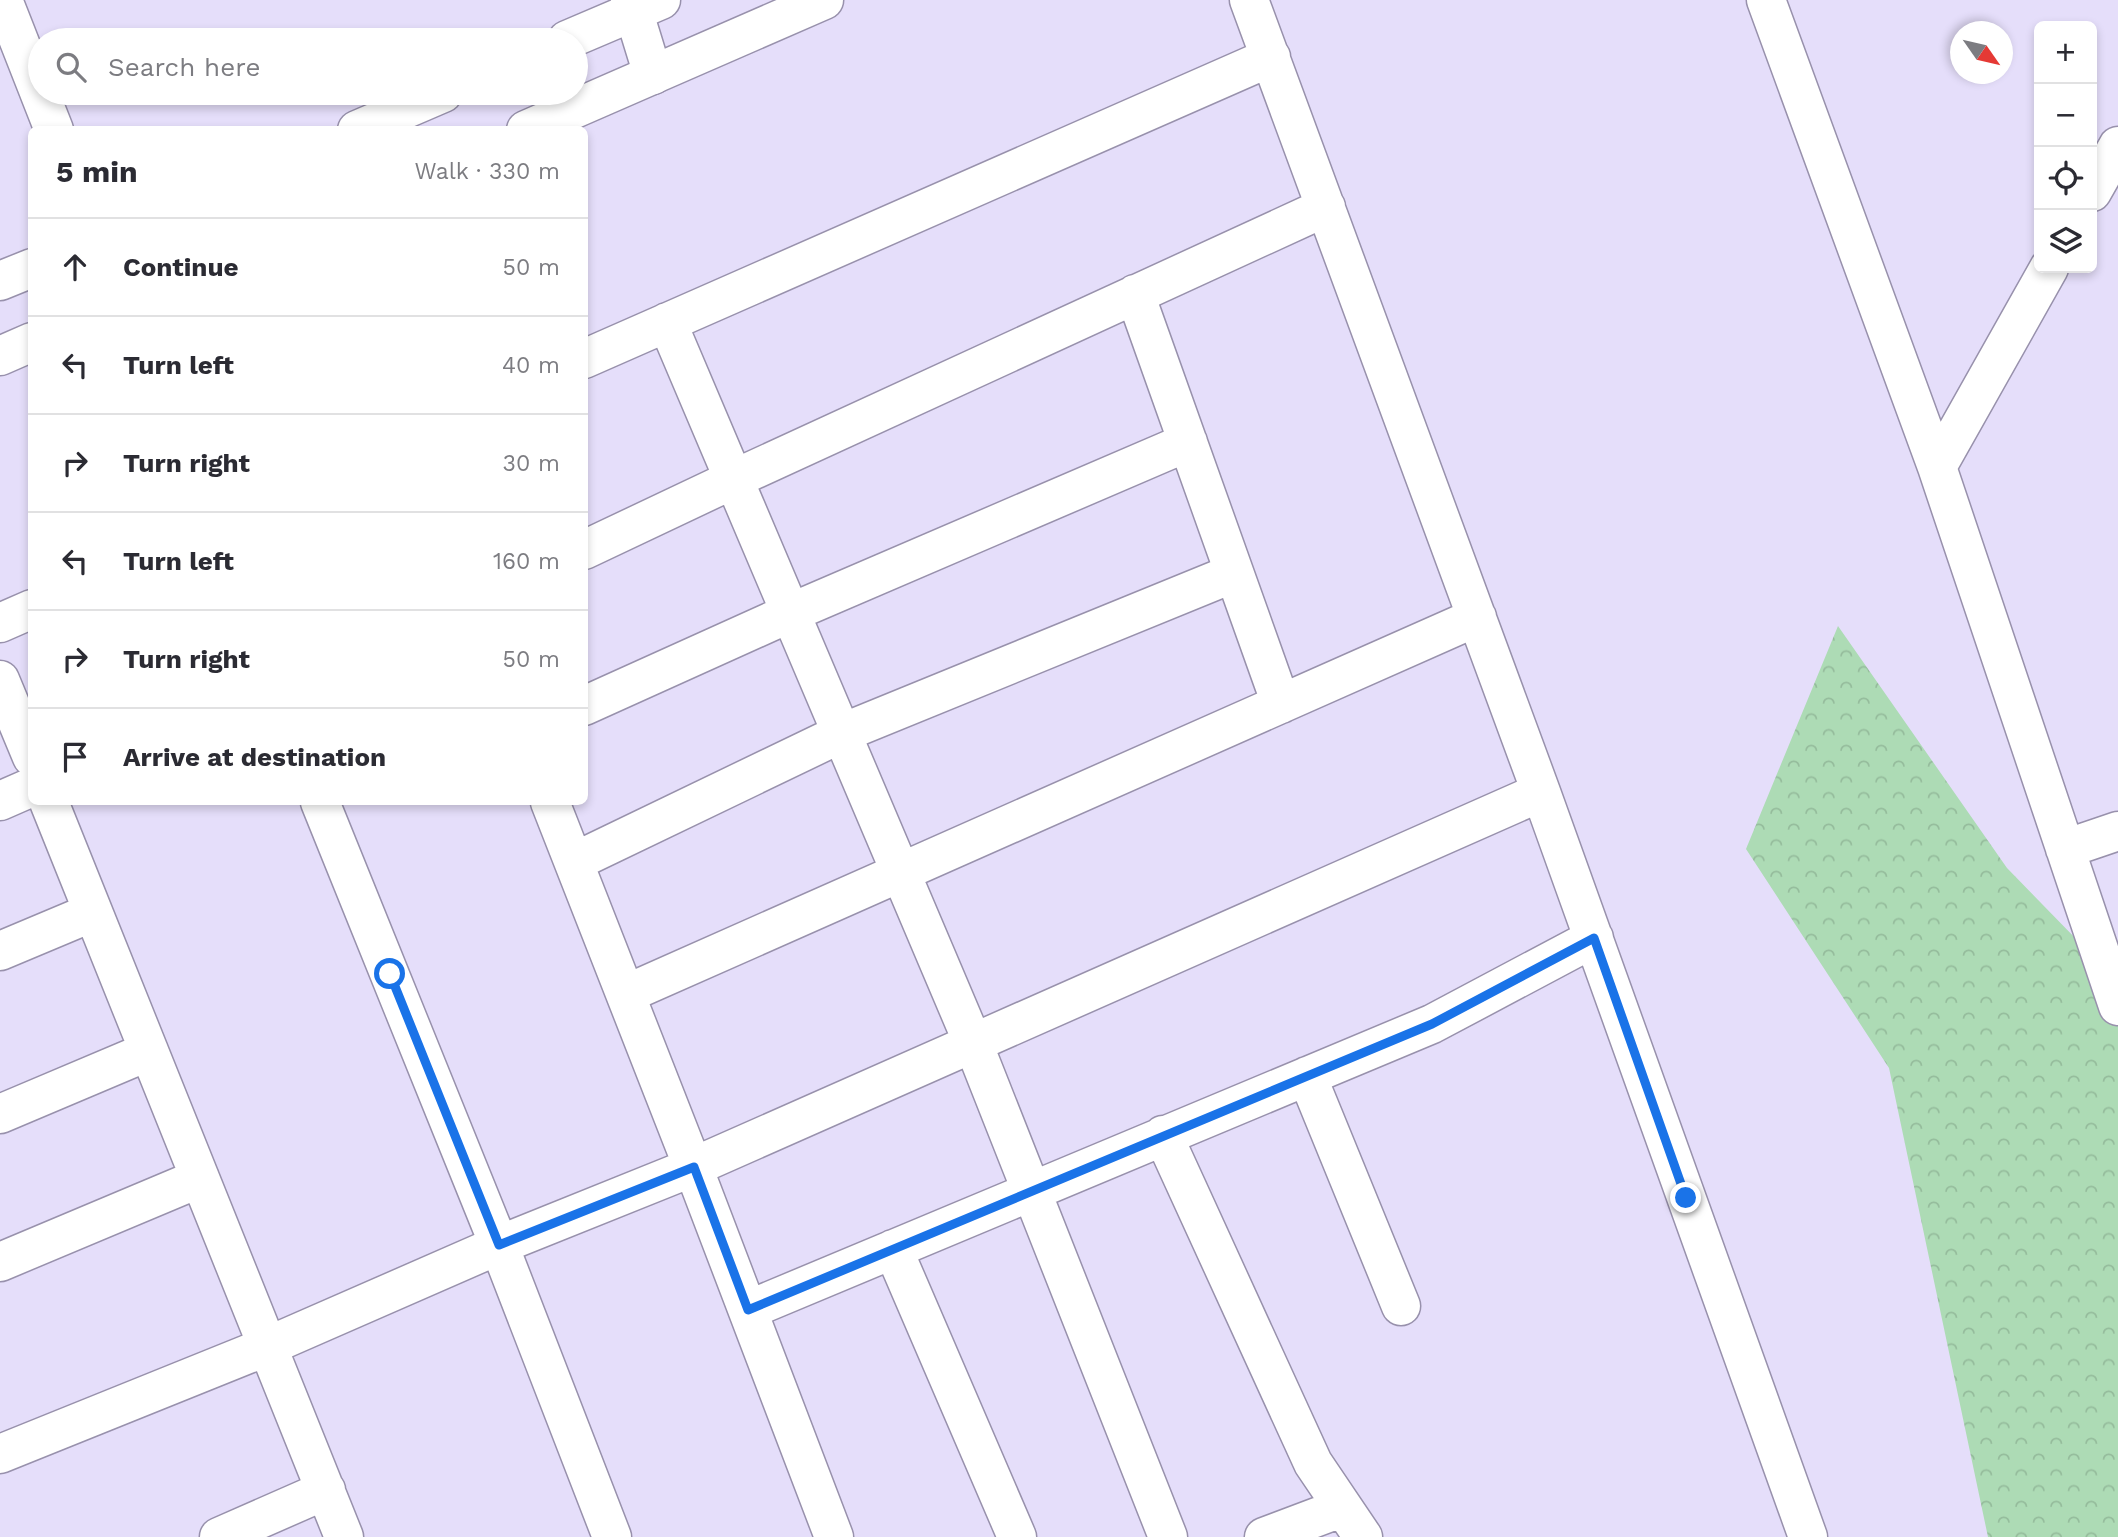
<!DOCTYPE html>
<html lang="en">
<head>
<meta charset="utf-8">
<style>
	:root { --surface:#fff; --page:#f7f7f7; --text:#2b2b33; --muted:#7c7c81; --line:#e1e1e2 }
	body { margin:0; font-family:"Work Sans",sans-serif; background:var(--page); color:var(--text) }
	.controls { position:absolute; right:21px; top:21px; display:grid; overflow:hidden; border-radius:10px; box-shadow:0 4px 10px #0003 }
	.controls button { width:63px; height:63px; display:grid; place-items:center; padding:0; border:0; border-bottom:2px solid var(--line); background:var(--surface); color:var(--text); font:35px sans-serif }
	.compass { position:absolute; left:1950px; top:21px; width:63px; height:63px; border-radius:50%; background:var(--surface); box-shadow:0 4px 10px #0003; rotate:124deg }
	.stop { position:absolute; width:21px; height:21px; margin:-16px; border:5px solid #1a73e8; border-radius:50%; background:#fff }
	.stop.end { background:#1a73e8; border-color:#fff; box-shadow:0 2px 7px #0008 }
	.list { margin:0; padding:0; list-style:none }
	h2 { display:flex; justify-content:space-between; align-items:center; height:91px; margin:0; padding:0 28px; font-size:30px }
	h2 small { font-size:23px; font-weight:400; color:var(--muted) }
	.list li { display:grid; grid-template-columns:46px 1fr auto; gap:21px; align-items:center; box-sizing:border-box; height:98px; padding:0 28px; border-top:2px solid var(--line) }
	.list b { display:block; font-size:26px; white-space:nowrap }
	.list em { font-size:23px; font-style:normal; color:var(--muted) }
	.icon { flex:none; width:38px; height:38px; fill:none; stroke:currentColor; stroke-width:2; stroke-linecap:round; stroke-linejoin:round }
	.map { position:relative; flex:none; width:2118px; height:1537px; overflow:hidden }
	.search { position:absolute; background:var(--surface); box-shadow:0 4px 10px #0003; left:28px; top:28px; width:560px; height:77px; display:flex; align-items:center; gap:18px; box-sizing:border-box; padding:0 24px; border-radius:38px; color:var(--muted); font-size:26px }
	.panel { position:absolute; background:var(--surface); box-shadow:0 4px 10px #0003; left:28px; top:126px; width:560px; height:679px; border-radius:10px }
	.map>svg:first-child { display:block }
	.forest { fill:url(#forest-crowns) }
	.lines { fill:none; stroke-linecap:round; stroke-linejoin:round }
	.street-casing { stroke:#9891ac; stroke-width:41 }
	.secondary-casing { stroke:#9891ac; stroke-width:41 }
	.street { stroke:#fff; stroke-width:38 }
	.secondary { stroke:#fff; stroke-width:38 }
	.route { stroke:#1a73e8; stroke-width:9 }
</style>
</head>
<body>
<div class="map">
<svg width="2118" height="1537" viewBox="0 0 2118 1537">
	<defs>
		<pattern id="forest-crowns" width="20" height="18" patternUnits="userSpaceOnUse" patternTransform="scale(1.75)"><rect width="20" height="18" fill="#addbb5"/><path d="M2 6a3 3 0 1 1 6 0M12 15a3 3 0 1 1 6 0" fill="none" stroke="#95bc9c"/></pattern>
	</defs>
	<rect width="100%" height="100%" fill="#e5defa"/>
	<path class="forest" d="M 1838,626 L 2007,868 L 2081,944 L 2118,1021 L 2118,1537 L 1988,1537 L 1889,1068 L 1746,849 Z"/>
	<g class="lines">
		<g class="street-casing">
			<path id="street" d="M 3,0 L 54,130
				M 630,0 L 653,75
				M 1249,0 L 1541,792 L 1808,1537
				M 1766,0 L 1937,467 L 2118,1006
				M 2092,192 L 2118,146
				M 1135,294 L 1281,704
				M 667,322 L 973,1043 L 1168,1537
				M 584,359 L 1271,57
				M 1937,467 L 2049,268
				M 584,550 L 734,479 L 1326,207
				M 0,623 L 32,609
				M 0,680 L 32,757
				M 584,706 L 790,613 L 1188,442
				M 0,801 L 32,787
				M 49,802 L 344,1537
				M 320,802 L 499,1245 L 612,1537
				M 550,802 L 693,1167 L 834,1537
				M 2065,849 L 2118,831
				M 574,862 L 842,733 L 1234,573
				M 0,951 L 93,912
				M 626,994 L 1477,617
				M 1307,1076 L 1401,1306
				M 0,1114 L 149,1051
				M 1163,1135 L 1313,1463 L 1363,1537
				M 893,1249 L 1017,1537
				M 0,1262 L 200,1178
				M 748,1310 L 1432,1024 L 1594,938
				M 0,1454 L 268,1346 L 499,1245 L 693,1167 L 1541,792
				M 219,1537 L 326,1490
				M 1264,1537 L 1341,1508"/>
		</g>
		<g class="secondary-casing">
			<path id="secondary" d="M 567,40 L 661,0
				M 357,130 L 443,93
				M 526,130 L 824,0
				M 0,281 L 32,268
				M 0,356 L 32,342"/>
		</g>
		<use href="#street" class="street"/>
		<use href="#secondary" class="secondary"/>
	</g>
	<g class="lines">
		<path class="route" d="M 390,974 L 499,1245 L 694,1167 L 748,1310 L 1432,1024 L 1594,938 L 1686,1198"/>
	</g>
</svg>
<div class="controls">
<button>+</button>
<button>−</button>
<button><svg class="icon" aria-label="locate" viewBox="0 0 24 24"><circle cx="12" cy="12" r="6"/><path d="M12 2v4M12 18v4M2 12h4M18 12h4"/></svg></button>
<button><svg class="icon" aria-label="layers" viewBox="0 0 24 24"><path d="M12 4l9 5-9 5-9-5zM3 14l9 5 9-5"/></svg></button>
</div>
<svg class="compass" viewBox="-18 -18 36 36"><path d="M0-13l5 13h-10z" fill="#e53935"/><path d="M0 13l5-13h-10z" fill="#7c7c81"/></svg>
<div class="stop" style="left:390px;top:974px"></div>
<div class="stop end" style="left:1686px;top:1198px"></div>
<div class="search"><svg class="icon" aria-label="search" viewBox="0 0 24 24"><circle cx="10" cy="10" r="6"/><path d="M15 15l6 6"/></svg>Search here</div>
<section class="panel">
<h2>5 min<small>Walk · 330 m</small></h2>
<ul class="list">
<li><svg class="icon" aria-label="ahead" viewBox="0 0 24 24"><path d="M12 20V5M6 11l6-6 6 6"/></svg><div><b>Continue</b></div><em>50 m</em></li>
<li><svg class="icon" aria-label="left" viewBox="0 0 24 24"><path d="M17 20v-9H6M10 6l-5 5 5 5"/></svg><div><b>Turn left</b></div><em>40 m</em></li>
<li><svg class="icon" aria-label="right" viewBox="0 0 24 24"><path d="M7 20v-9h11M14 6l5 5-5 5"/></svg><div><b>Turn right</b></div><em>30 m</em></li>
<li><svg class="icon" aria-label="left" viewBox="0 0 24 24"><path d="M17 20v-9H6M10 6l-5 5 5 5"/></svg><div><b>Turn left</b></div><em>160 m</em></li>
<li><svg class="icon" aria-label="right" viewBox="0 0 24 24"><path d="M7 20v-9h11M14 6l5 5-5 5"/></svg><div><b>Turn right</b></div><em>50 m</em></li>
<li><svg class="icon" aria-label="arrive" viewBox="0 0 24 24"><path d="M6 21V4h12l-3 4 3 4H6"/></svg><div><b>Arrive at destination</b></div></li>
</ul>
</section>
</div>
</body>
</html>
